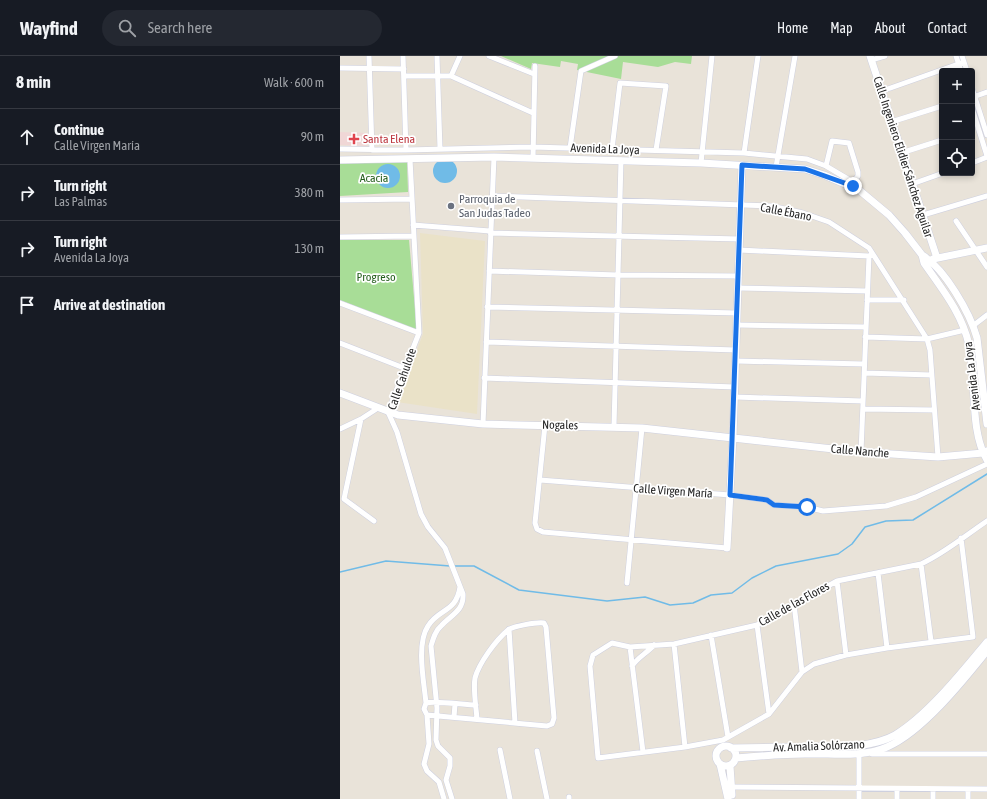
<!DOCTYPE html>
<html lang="en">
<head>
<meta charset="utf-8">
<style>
	:root { --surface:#171b24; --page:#242831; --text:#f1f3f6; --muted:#9ea1a6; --line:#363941 }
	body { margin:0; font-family:"Asap Condensed",sans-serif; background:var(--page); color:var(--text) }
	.controls { position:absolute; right:12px; top:12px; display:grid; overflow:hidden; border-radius:4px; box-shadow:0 2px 6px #0003 }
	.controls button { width:36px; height:36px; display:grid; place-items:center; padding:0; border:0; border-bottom:1px solid var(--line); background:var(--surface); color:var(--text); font:20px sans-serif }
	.stop { position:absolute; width:12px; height:12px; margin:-9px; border:3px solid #1a73e8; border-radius:50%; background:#fff }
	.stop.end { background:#1a73e8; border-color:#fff; box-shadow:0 1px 4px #0008 }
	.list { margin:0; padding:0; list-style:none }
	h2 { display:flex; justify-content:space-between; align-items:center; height:52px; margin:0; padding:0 16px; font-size:17px }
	h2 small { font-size:13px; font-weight:400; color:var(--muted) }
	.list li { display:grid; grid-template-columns:26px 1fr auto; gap:12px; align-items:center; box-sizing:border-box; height:56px; padding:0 16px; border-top:1px solid var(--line) }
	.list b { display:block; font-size:15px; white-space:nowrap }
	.list p { margin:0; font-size:13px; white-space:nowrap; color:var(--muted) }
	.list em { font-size:13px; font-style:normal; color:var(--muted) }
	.icon { flex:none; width:22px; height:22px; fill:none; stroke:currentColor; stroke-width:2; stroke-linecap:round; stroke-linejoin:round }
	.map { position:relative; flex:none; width:647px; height:743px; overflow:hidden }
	header { display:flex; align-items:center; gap:24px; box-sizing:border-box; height:56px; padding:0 20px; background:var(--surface); border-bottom:1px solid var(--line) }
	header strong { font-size:19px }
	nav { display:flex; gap:22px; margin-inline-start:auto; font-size:14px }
	.search { width:280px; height:36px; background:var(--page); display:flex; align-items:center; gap:10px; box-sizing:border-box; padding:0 14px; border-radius:22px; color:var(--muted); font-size:15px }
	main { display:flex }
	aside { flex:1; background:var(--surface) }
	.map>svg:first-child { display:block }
	.education { fill:#eae2c8 }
	.medical { fill:#f0d7d6 }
	.green { fill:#a8dd97 }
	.water { fill:#70bbe7 }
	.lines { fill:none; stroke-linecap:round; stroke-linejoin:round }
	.stream { stroke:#70bbe7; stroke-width:1.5 }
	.street-casing { stroke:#ced0df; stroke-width:6 }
	.secondary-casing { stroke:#ced0df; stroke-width:8 }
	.street { stroke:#fff; stroke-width:5 }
	.secondary { stroke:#fff; stroke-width:7 }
	.route { stroke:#1a73e8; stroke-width:5 }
	.health-dot { fill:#e0444e; stroke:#fff; stroke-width:1.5 }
	.worship-dot { fill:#6b7280; stroke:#fff; stroke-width:1.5 }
	.labels { text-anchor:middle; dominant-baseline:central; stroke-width:3.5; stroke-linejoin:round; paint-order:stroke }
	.health-label { font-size:12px; fill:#be3a42; stroke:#fff; text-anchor:start }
	.street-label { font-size:12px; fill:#272727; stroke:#fff }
	.park-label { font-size:12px; fill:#245e1c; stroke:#fff }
	.worship-label { font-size:12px; fill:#5b616d; stroke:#fff; text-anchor:start }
</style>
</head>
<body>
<header>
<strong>Wayfind</strong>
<div class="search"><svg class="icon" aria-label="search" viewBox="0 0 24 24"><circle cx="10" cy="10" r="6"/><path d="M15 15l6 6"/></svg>Search here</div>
<nav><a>Home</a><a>Map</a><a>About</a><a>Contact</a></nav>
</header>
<main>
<aside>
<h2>8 min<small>Walk · 600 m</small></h2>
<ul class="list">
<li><svg class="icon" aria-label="ahead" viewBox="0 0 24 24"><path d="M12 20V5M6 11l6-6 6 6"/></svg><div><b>Continue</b><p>Calle Virgen María</p></div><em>90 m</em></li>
<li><svg class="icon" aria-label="right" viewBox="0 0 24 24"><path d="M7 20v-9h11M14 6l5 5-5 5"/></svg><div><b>Turn right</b><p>Las Palmas</p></div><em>380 m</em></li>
<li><svg class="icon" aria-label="right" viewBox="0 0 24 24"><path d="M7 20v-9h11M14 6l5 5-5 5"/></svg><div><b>Turn right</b><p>Avenida La Joya</p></div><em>130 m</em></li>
<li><svg class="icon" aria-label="arrive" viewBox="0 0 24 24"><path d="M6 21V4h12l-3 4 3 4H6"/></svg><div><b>Arrive at destination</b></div></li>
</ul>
</aside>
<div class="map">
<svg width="647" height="743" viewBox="0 0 647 743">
	<rect width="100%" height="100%" fill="#e9e3d9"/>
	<path class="education" d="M 80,177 L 145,185 L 137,358 L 57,346 L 83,278 Z"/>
	<path class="medical" d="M 0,76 L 28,77 L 27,90 L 0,89 Z"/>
	<path class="green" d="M 161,0 L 352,0 L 351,8 L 335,6 L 318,11 L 283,6 L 281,23 L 237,14 L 238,8 L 221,5 L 220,11 L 192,7 L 191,13 Z
		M 67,105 L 68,136 L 0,140 L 0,106 Z
		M 0,184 L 69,184 L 77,276 L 0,244 Z"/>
	<path class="water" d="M93 115a12 12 0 1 1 24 0a12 12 0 1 1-24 0Z
		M36 120a12 12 0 1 1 24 0a12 12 0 1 1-24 0Z"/>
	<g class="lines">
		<path class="stream" d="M 114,510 L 134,510 L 179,534 L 267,545 L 305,541 L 330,549 L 353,547 L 371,539 L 392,537 L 412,522 L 436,510 L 498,498 L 512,488 L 525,471 L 546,465 L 573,464 L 647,418
			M 0,516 L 46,505 L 110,510"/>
		<g class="street-casing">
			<path id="street" d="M 29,0 L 32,94
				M 63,0 L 66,94
				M 97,0 L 100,93
				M 149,0 L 194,18
				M 616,0 L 621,15
				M 622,0 L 627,15
				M 531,4 L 545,0
				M 0,12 L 64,13
				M 64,20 L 111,20 L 193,57
				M 111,20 L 120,0
				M 632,32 L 647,79
				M 542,35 L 624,6
				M 633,41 L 647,36
				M 632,52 L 647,100
				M 551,66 L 602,50
				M 230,92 L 241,15 L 275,0
				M 0,93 L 66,94 L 192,91 L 404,97 L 467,103 L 486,110 L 513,126 L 519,133
				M 272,93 L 280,27 L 326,30 L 316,94
				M 404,97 L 418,0
				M 561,97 L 602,84
				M 193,102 L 195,10
				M 70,103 L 79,277 L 48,356 L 57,376 L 81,458 L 88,471 L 105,492 L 123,538 C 124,555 111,559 101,570 C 95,575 93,583 91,590 L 97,652 L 96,684 L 98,690 L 110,702 L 110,710 L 106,724 L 112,743
				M 361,107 L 372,0
				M 632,107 L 647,101
				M 486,110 L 492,85 L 509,87 L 518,116 L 518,120 L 513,126
				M 436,111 L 455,0
				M 572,128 L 603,117
				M 152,140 L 431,150 L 463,157 L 489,166 L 529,192 L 587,283 L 590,294 L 598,401
				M 0,144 L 72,143
				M 583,159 L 647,140
				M 616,165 L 647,211
				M 73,169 L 150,175
				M 150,177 L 400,183
				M 0,181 L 73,180
				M 399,194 L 529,200 L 532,198
				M 149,215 L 278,219 L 399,220
				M 398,232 L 527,235
				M 527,244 L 564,244
				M 0,247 L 79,277
				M 147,251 L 397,257
				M 397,269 L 526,271
				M 634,269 L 647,259
				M 525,281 L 587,283 L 625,274
				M 146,286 L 396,294
				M 0,287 L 64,312
				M 396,305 L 524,308
				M 524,317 L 592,319
				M 144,322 L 395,331
				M 395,341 L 523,345
				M 523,353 L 594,354
				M 21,363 L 4,443 L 34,465
				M 143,368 L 154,101
				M 205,369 L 195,467 L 197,473 L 203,476 L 387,492
				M 274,370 L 281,104
				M 0,373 L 21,363 L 38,352
				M 521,396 L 529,200
				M 200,424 L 390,439 L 427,444 L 434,449 L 467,451 L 483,455 L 546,450 L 576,441 L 647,408
				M 621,482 L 633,581 L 547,592 L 506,599 L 474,608 L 462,616 L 429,658 L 383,684 L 345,691 L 258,702 L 250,610 L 253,599 L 272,587 L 290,591 L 334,588 L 417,569 L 497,525 L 581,508 C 605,497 626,479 647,465
				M 581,508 L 591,585
				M 538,517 L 547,592
				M 497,525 L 506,599
				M 287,527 L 302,372
				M 454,548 L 462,616
				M 417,569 L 429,658
				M 169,573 L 175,667
				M 371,579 L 388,681
				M 334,588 L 345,691
				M 290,591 L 303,696
				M 292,610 C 298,601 307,597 314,589
				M 86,647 C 93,644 125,649 136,649
				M 87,659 L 207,670 L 212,668 L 214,662 L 206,571 L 204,567 C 197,566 173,570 168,574 C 156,584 139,607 135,622 C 133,634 136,650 137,663
				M 114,661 L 115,648
				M 160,694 L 170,743
				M 197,695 L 207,743
				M 532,698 L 647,698
				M 390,731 L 647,733
				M 628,733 L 628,743
				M 229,741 L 229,743
				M 104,743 L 99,726 L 87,715 L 84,708 L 89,688 L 87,659 L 84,653 L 86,647 C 84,626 76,588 88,570 C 99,552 116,557 120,531
				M 519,743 L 519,698 L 522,698
				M 557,743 L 557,733
				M 593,743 L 593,733"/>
		</g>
		<g class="secondary-casing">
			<path id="secondary" d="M 530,0 L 597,202
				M 0,104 L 154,101 L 361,107 L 465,113 L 484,119 L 519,134 L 549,159 L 565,177 L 582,199 L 584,207 C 602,233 622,257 629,289 C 637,324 629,374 647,404
				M 582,199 C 605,213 630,257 637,282 L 647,368
				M 593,203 L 647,192
				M 0,337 L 58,359 L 143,368 L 302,372 L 521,396 L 598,401 L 643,397 L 647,395
				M 387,492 L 393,381 L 402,109
				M376 700a10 10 0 1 1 20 0a10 10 0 1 1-20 0Z
				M 391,692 L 517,690 C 529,688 543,686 555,679 C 588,659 622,616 647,586
				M 396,702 C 419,700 442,698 465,698 C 492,697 522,702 547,691 C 582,676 623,625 647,595
				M 380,708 L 388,743
				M 390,710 L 392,739"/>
		</g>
		<use href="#street" class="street"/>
		<use href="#secondary" class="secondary"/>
	</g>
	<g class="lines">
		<path class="route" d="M 467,451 L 434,449 L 427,444 L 390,439 L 402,109 L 465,113 L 513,130"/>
	</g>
	<path class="health-dot" d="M12 77h4v4h4v4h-4v4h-4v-4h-4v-4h4z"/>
	<circle class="worship-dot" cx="111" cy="150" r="4"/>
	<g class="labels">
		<g class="health-label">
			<text x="23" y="83">Santa Elena</text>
		</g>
		<g class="street-label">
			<text transform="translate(265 93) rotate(2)">Avenida La Joya</text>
			<text transform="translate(563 101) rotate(72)">Calle Ingeniero Elidier Sánchez Aguilar</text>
			<text transform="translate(446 156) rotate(11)">Calle Ébano</text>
			<text transform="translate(632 320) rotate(-97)">Avenida La Joya</text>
			<text transform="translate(62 323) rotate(-71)">Calle Cahulote</text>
			<text transform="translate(220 369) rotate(1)">Nogales</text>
			<text transform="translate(520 395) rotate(5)">Calle Nanche</text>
			<text transform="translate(333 435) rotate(4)">Calle Virgen María</text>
			<text transform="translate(454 548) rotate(-29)">Calle de las Flores</text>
			<text transform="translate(479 690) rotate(-2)">Av. Amalia Solórzano</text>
		</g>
		<g class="park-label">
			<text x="34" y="122">Acacia</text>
			<text x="36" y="221">Progreso</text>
		</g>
		<g class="worship-label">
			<text x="119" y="143">Parroquia de<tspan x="119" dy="14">San Judas Tadeo</tspan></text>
		</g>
	</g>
</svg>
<div class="controls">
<button>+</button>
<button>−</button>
<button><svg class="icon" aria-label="locate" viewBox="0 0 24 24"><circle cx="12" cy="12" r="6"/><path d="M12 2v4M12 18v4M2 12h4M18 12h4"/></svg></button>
</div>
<div class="stop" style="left:467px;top:451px"></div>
<div class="stop end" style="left:513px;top:130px"></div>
</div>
</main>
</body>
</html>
